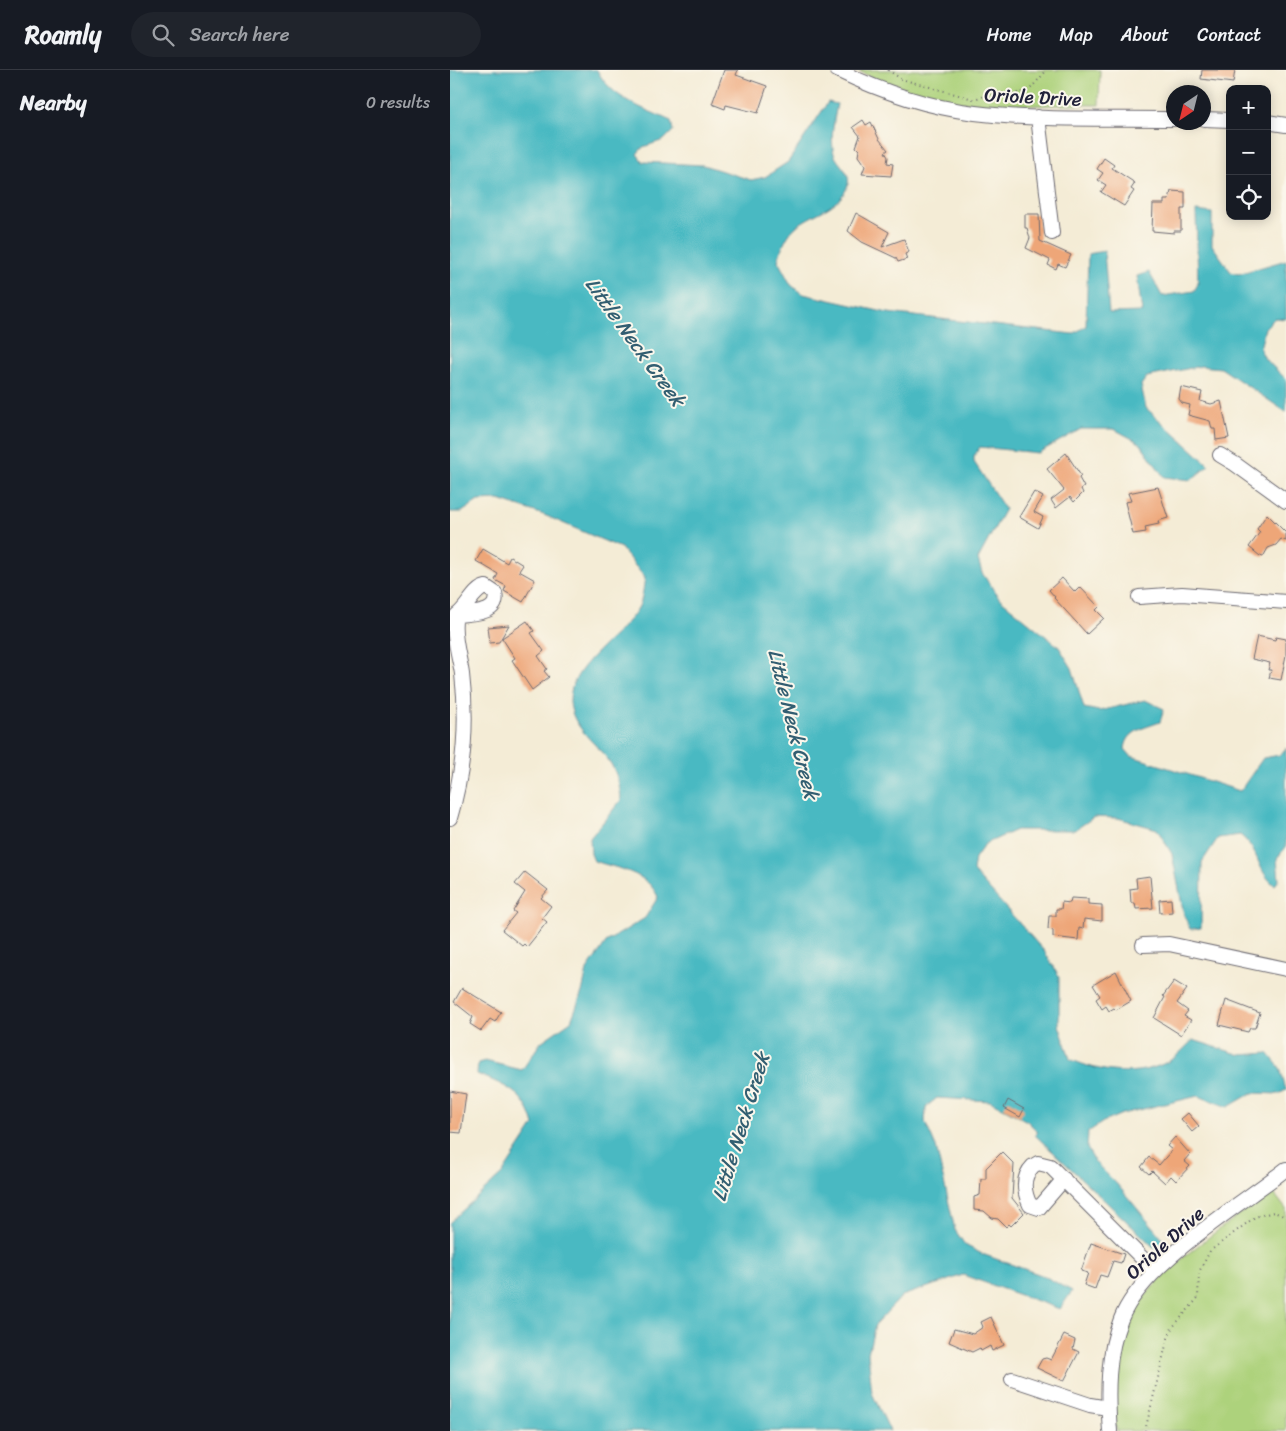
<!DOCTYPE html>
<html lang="en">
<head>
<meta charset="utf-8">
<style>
	:root { --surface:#171b24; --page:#20242c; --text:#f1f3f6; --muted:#9ea1a6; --line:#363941 }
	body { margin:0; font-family:Sriracha,sans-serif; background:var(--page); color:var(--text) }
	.controls { position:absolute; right:15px; top:15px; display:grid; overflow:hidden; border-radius:10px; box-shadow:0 2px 12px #0003 }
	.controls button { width:45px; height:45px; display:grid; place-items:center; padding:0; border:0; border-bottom:1px solid var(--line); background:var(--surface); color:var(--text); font:25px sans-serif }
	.compass { position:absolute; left:716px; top:15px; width:45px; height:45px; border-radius:50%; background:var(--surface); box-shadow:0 2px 12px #0003; rotate:215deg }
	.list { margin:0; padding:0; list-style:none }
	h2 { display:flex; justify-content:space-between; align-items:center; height:65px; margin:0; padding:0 20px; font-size:21px }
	h2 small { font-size:16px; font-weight:400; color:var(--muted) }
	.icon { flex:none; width:28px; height:28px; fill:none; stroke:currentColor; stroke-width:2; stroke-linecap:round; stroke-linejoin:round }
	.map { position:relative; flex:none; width:836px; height:1361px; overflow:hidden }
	header { display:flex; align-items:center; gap:30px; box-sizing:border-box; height:70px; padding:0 25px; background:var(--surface); border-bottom:1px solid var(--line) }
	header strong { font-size:24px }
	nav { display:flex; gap:28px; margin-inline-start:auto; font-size:18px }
	.search { width:350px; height:45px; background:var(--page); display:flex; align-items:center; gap:12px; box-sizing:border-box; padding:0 18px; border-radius:28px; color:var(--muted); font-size:19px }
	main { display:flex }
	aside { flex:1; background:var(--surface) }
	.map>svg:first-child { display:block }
	.green { fill:#add27c; stroke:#687a5c }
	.water { fill:#4ab9c2; stroke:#366e7e }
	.building { fill:#eea678 }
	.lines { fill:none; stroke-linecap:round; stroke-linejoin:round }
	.minor-casing { stroke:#6c6971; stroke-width:16 }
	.path { stroke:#6c6971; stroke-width:2; stroke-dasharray:1 4; stroke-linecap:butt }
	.minor { stroke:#fff; stroke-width:14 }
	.labels { text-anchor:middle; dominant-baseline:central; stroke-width:4; stroke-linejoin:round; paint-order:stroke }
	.street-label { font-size:19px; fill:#22223b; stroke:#fbf7ec }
	.water-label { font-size:20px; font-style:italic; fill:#325e71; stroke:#fbf7ec }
</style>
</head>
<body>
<header>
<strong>Roamly</strong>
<div class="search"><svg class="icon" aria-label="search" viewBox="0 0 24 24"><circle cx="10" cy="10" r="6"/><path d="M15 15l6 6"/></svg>Search here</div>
<nav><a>Home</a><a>Map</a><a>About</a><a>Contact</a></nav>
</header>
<main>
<aside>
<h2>Nearby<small>0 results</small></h2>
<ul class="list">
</ul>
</aside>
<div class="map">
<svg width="836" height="1361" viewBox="0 0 836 1361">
	<rect width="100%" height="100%" fill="#fbf7ec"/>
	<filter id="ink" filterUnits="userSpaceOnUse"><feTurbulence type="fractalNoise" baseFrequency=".02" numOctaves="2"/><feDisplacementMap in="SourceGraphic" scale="10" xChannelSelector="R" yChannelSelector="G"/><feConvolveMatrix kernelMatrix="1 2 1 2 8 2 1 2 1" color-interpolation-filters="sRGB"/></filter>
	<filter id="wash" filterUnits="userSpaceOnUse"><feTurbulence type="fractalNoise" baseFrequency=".0096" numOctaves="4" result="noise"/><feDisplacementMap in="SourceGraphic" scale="20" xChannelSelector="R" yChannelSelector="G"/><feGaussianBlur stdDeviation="1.12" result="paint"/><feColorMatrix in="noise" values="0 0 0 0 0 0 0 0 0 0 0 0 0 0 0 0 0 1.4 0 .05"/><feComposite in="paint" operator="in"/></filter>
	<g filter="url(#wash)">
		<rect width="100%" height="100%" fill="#f4ecd6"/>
		<path class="green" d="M 407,0 L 650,0 L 649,35 C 605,34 560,38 516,33 C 478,30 441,17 407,0 Z
			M 822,1121 L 836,1139 L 836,1361 L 667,1361 C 660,1339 662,1316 668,1294 C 672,1275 676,1256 685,1240 C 713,1195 779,1153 822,1121 Z"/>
		<path class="water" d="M 0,0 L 147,0 C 162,29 193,38 221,51 L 223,61 L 214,70 L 193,77 L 187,84 L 193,92 L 253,95 L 301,110 L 315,107 L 338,92 L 378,32 L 387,34 C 384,51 380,67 384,84 C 388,95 401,101 398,114 C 392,137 365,142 348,155 C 337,163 331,179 328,191 L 341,215 L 353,224 L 438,243 L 623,264 L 636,256 L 638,184 L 654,181 L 659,243 L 692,242 L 687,206 L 699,202 L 712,226 L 744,221 L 748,214 L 746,141 L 762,143 L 762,175 L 781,202 L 788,204 L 836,190 L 836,249 L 825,248 L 815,258 L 810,279 L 815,289 L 836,309 L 836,342 L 771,298 L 751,296 L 697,307 L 691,315 L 696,338 L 759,395 L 741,410 L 714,407 L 690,373 L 664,359 L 631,359 L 588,383 L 530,377 L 524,386 L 524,392 L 555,439 L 528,489 L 532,503 L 550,529 L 609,577 L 622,598 L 634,638 L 649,641 L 695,630 L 714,639 L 710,652 C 695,658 677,660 675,679 L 681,686 L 790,721 L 813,688 L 830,685 L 836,678 L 836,777 L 827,788 L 829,810 L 825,815 C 807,803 810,780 790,765 L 768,768 L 752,792 L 751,858 L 740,859 L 734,845 L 722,784 L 707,759 L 668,748 L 644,747 L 625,760 L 566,760 L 535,774 L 525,788 L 523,801 L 594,881 L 609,906 L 609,955 L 620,989 C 650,1003 689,1008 719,991 C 728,986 735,977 743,970 L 791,985 L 818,983 L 830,998 L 836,1020 L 829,1024 L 802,1023 L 778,1037 L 748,1026 L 672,1044 L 653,1052 L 638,1062 L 637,1078 L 645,1092 L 666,1113 L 716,1173 L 708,1181 L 585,1065 L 588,1062 L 577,1051 L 540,1031 L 487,1028 L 476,1037 L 475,1052 L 486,1077 L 505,1160 L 515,1175 L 532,1184 L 594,1206 L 622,1221 L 610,1239 L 513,1205 L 452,1226 L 425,1255 L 418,1283 L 422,1323 L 440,1361 L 0,1361 L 0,1152 L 52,1104 L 84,1055 C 75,1022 56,1016 27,1004 L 28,993 L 35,991 L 72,1000 L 91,972 L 121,951 L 132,922 L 137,900 L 156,872 L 195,848 L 208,827 C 197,802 169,799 144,791 L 141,784 L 140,768 L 171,730 C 170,717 168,706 161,694 C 148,674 121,658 120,631 C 119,595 171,567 188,538 C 193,530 193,517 195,508 L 171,478 L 94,445 L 49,430 L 28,431 L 12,442 L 0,442 Z"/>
		<g id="blocks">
			<path class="building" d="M 274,0 L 288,0 L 286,5 L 317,16 L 308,43 L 276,35 L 275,39 L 262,34 Z
				M 752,0 L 785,0 L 783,13 L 751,9 Z
				M 413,50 L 416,55 L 421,52 L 429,69 L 438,80 L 435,82 L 438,87 L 437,93 L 443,94 L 441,106 L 412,104 L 415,96 L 408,86 L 409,80 L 406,77 L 410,66 L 403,57 Z
				M 654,88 L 664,95 L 662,98 L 685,113 L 681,119 L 684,121 L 674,136 L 651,122 L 656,115 L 648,110 L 653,103 L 647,99 Z
				M 721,121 L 735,122 L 735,139 L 731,139 L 731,161 L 724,161 L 724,163 L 702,161 L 703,134 L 714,134 L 714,130 L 719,130 Z
				M 406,143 L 439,162 L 432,177 L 454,169 L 459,182 L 455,184 L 457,189 L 448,192 L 446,188 L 412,172 L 398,161 Z
				M 575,144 L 589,144 L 590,171 L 621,185 L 615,197 L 608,194 L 606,199 L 598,195 L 600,190 L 576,178 L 580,168 L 577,158 L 575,158 Z
				M 731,317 L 752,322 L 750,331 L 761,334 L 771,331 L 779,368 L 766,370 L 765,359 L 762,359 L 760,351 L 738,345 L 740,335 L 732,333 L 729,329 Z
				M 616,383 L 631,406 L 629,408 L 634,417 L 631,419 L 633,423 L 624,432 L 620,427 L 606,438 L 601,430 L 614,420 L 597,399 Z
				M 708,417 L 718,448 L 708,451 L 709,454 L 695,457 L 696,462 L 683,464 L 675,432 L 681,431 L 678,423 Z
				M 584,422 L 593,427 L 584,442 L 593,447 L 588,458 L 569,447 Z
				M 817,444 L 836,463 L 836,471 L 831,469 L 826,475 L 818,478 L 813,487 L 810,486 L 799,477 L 810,462 L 807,459 Z
				M 33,479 L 57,493 L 60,487 L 73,495 L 69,501 L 85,510 L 73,532 L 54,521 L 56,516 L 45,510 L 48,504 L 26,491 Z
				M 612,508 L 625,522 L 630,517 L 649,537 L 646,540 L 654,548 L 637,564 L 604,528 L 605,527 L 599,520 Z
				M 77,551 L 84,561 L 81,563 L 94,581 L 88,586 L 97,599 L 94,601 L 99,607 L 82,620 L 62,590 L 65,588 L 52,568 Z
				M 59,555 L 49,572 L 40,573 L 38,557 Z
				M 807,566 L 825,570 L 826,567 L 836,569 L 836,585 L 831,610 L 819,608 L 821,600 L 818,600 L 820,593 L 802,589 Z
				M 75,802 L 98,820 L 91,828 L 101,836 L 92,848 L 97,852 L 77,877 L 74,874 L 72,876 L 52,860 L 66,843 L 63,841 L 75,822 L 65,814 Z
				M 700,806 L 703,838 L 686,839 L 685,833 L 681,833 L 680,819 L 687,818 L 686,808 Z
				M 621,828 L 638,829 L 638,834 L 652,835 L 652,851 L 634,849 L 633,859 L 629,858 L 628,870 L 603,867 L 603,860 L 598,859 L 599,846 L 606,846 L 606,839 L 611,839 L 612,832 L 620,833 Z
				M 721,829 L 722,842 L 710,843 L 709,830 Z
				M 666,901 L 681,931 L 666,940 L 664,938 L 659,941 L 656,936 L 652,939 L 646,929 L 650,926 L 643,915 Z
				M 724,911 L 737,919 L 727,933 L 738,941 L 734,946 L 741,950 L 731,965 L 704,948 L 715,927 L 713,926 Z
				M 12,918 L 51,942 L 45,952 L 40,949 L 31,961 L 20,954 L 23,947 L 4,932 Z
				M 776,930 L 810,943 L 805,958 L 800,958 L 798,962 L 769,955 Z
				M 0,1021 L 16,1024 L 11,1063 L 0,1062 Z
				M 558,1030 L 574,1039 L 570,1047 L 554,1038 Z
				M 738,1043 L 749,1056 L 742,1062 L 731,1049 Z
				M 725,1067 L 740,1084 L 734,1091 L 740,1096 L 726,1111 L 721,1106 L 715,1113 L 702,1101 L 699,1104 L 691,1097 L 699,1087 L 709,1095 L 722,1080 L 717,1076 Z
				M 552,1082 L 564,1094 L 562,1128 L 574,1143 L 561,1156 L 559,1154 L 556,1157 L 548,1149 L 542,1148 L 534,1141 L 524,1140 L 524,1127 L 530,1125 L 531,1109 L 536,1109 L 536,1098 Z
				M 641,1173 L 674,1184 L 671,1193 L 663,1191 L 657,1207 L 650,1205 L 645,1219 L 634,1215 L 638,1203 L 631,1201 Z
				M 541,1247 L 554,1275 L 542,1281 L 540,1276 L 531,1281 L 530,1278 L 522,1282 L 499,1272 L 504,1259 L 523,1264 L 533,1257 L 531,1252 Z
				M 614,1265 L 625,1270 L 623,1279 L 629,1282 L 614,1311 L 587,1298 L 592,1289 L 596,1288 L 601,1290 Z"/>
		</g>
	</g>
	<g filter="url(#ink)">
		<use href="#blocks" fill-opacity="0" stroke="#6c6971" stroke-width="1"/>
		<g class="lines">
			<g class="minor-casing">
				<path id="minor" d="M 387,0 C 430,21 478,37 525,43 C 591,51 658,48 724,49
					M 588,47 L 602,163
					M 754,49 L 780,50
					M 817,52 L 836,55
					M 770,385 L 785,394 L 836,431
					M 36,517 L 45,523 C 50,545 22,543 7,545 C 18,537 24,519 36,517 Z
					M 689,527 L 732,524 L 836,532
					M 0,748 C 14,701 18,653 12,604 C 10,589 0,557 7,545
					M 693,875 L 719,874 L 836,899
					M 614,1109 L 589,1138 L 580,1135 C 574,1122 571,1108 583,1096 L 588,1093 L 600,1096 L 705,1201
					M 562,1309 L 640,1335 L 658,1338
					M 660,1361 C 657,1323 657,1284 671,1249 C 693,1193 789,1136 836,1099"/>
			</g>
			<path class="path" d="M 438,0 L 451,9 L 523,29 L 549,23 L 571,23 L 581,18 L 597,0
				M 695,1361 L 717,1271 L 722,1258 L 748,1228 L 749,1202 L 760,1181 L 805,1147 L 824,1142 L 836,1147"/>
			<use href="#minor" class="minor"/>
		</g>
	</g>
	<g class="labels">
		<g class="street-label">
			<text transform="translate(583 27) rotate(3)">Oriole Drive</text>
			<text transform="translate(715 1173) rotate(-42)">Oriole Drive</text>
		</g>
		<g class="water-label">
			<text transform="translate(185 272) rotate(54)">Little Neck Creek</text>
			<text transform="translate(343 654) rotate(76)">Little Neck Creek</text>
			<text transform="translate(291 1057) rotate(-73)">Little Neck Creek</text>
		</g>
	</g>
</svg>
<div class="controls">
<button>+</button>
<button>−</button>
<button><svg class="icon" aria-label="locate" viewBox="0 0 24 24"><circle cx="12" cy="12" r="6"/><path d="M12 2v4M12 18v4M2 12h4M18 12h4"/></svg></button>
</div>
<svg class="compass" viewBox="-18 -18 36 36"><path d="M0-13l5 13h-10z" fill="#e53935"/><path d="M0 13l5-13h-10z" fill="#9ea1a6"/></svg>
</div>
</main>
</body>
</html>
